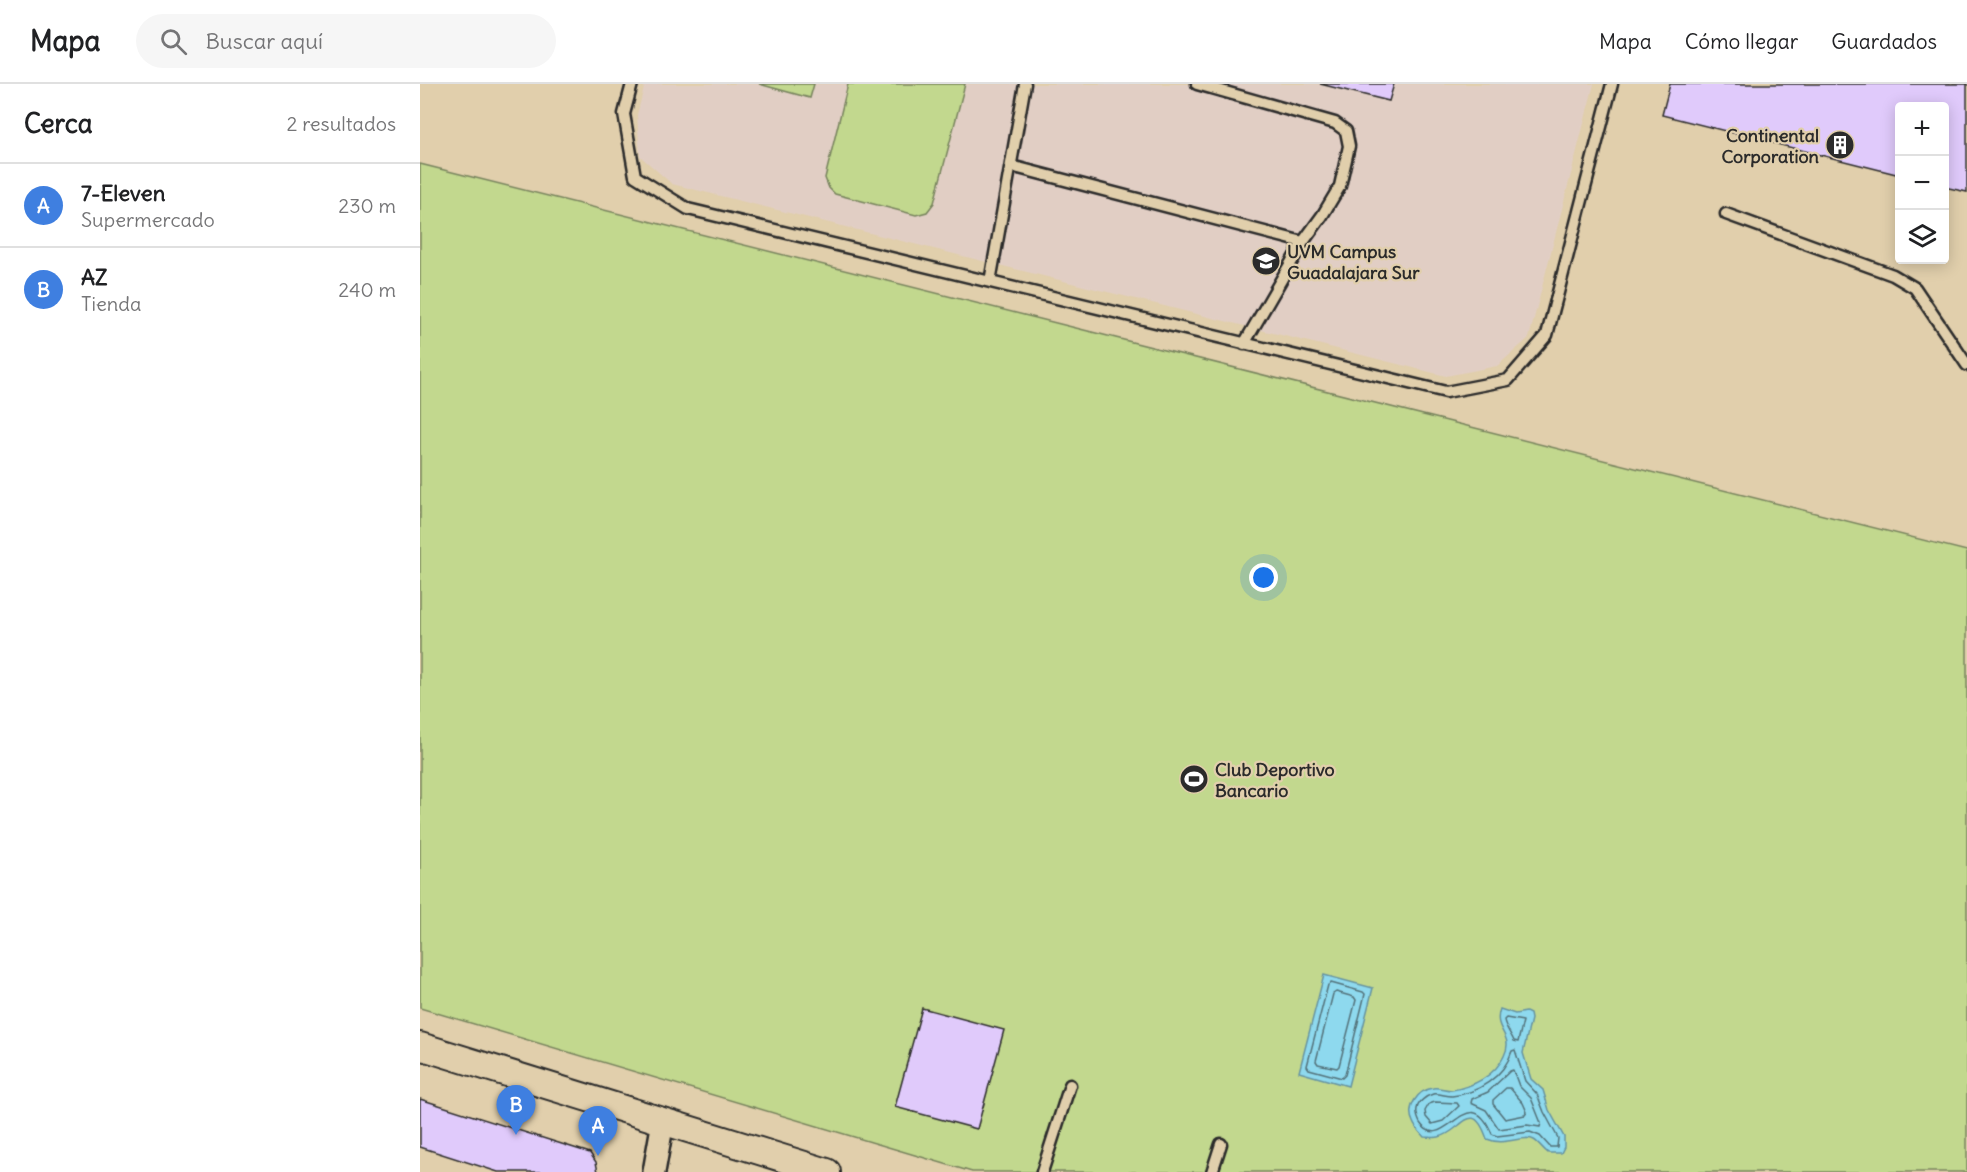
<!DOCTYPE html>
<html lang="es">
<head>
<meta charset="utf-8">
<style>
	:root { --surface:#fff; --page:#f6f6f6; --text:#202124; --muted:#757577; --line:#e0e0e0; --accent:#ea580c }
	body { margin:0; font-family:Delius,sans-serif; background:var(--page); color:var(--text) }
	.controls { position:absolute; right:18px; top:18px; display:grid; overflow:hidden; border-radius:6px; box-shadow:0 3px 15px #0003 }
	.controls button { width:54px; height:54px; display:grid; place-items:center; padding:0; border:0; border-bottom:2px solid var(--line); background:var(--surface); color:var(--text); font:30px sans-serif }
	.you { position:absolute; left:844px; top:494px; width:21px; height:21px; margin:-15px; border:4px solid #fff; border-radius:50%; background:#1a73e8; box-shadow:0 0 0 9px #1a73e833 }
	.badge { display:grid; place-items:center; width:39px; height:39px; border-radius:50%; background:var(--accent); color:#fff; font-size:20px; font-weight:700 }
	.pin { position:absolute; translate:-50% -50px; filter:drop-shadow(0 2px 3px #0008) }
	.pin::after { content:''; position:absolute; top:32px; width:21px; height:18px; background:inherit; clip-path:polygon(0 0,100% 0,50% 100%) }
	.list { margin:0; padding:0; list-style:none }
	h2 { display:flex; justify-content:space-between; align-items:center; height:78px; margin:0; padding:0 24px; font-size:26px }
	h2 small { font-size:20px; font-weight:400; color:var(--muted) }
	.list li { display:grid; grid-template-columns:39px 1fr auto; gap:18px; align-items:center; box-sizing:border-box; height:84px; padding:0 24px; border-top:2px solid var(--line) }
	.list b { display:block; font-size:22px; white-space:nowrap }
	.list p { margin:0; font-size:20px; white-space:nowrap; color:var(--muted) }
	.list em { font-size:20px; font-style:normal; color:var(--muted) }
	.icon { flex:none; width:33px; height:33px; fill:none; stroke:currentColor; stroke-width:2; stroke-linecap:round; stroke-linejoin:round }
	.map { position:relative; flex:none; width:1547px; height:1088px; overflow:hidden }
	header { display:flex; align-items:center; gap:36px; box-sizing:border-box; height:84px; padding:0 30px; background:var(--surface); border-bottom:2px solid var(--line) }
	header strong { font-size:28px }
	nav { display:flex; gap:33px; margin-inline-start:auto; font-size:21px }
	.search { width:420px; height:54px; background:var(--page); display:flex; align-items:center; gap:15px; box-sizing:border-box; padding:0 21px; border-radius:33px; color:var(--muted); font-size:22px }
	main { display:flex }
	aside { flex:1; background:var(--surface) }
	.map>svg:first-child { display:block }
	.built { fill:#e1cec4 }
	.green { fill:#c2d88e; stroke:#76825c; stroke-width:1.5 }
	.water { fill:#8ed9ee; stroke:#6693a0; stroke-width:1.5 }
	.lines { fill:none; stroke-linecap:round; stroke-linejoin:round }
	.shore { stroke:#537179; stroke-width:1.5 }
	.building { fill:#e0cafb; stroke:#2b2b2b; stroke-width:1.5 }
	.service-casing { stroke:#2b2b2b; stroke-width:15 }
	.minor-casing { stroke:#2b2b2b; stroke-width:26 }
	.tertiary-casing { stroke:#2b2b2b; stroke-width:30 }
	.service { stroke:#e1cfac; stroke-width:10 }
	.minor { stroke:#e1cfac; stroke-width:21 }
	.tertiary { stroke:#e1cfac; stroke-width:26 }
	.labels { text-anchor:middle; dominant-baseline:central; stroke-width:4.5; stroke-linejoin:round; paint-order:stroke }
	.poi-label { font-size:18px; font-weight:bold; fill:#2b2b2b; stroke:#e1cfac; text-anchor:start }
</style>
</head>
<body>
<header>
<strong>Mapa</strong>
<div class="search"><svg class="icon" aria-label="search" viewBox="0 0 24 24"><circle cx="10" cy="10" r="6"/><path d="M15 15l6 6"/></svg>Buscar aquí</div>
<nav><a>Mapa</a><a>Cómo llegar</a><a>Guardados</a></nav>
</header>
<main>
<aside>
<h2>Cerca<small>2 resultados</small></h2>
<ul class="list">
<li><span class="badge" style="background:#3f7fe0">A</span><div><b>7-Eleven</b><p>Supermercado</p></div><em>230 m</em></li>
<li><span class="badge" style="background:#3f7fe0">B</span><div><b>AZ</b><p>Tienda</p></div><em>240 m</em></li>
</ul>
</aside>
<div class="map">
<svg width="1547" height="1088" viewBox="0 0 1547 1088">
	<rect width="100%" height="100%" fill="#e1cfac"/>
	<filter id="ink" filterUnits="userSpaceOnUse"><feTurbulence type="fractalNoise" baseFrequency=".0167" numOctaves="2"/><feDisplacementMap in="SourceGraphic" scale="12" xChannelSelector="R" yChannelSelector="G"/><feConvolveMatrix kernelMatrix="1 2 1 2 8 2 1 2 1" color-interpolation-filters="sRGB"/></filter>
	<g filter="url(#ink)">
		<path class="built" d="M 225,0 L 1174,0 L 1109,254 L 1077,282 L 1026,292 L 252,100 L 220,72 L 217,31 Z"/>
		<path class="green" d="M 339,0 L 394,0 L 390,14 Z
			M 428,0 L 545,0 L 514,119 L 507,128 L 496,131 L 415,110 L 409,104 L 405,94 Z
			M 0,80 L 1547,467 L 1547,1088 L 552,1088 L 0,924 Z"/>
		<path class="water" d="M 904,891 L 953,904 L 928,1002 L 879,988 Z
			M 1080,925 L 1095,930 L 1106,928 L 1110,930 L 1111,935 L 1103,969 L 1111,995 L 1123,1006 L 1129,1026 L 1144,1053 L 1144,1063 L 1141,1069 L 1128,1069 C 1123,1065 1119,1059 1114,1056 C 1104,1050 1085,1063 1067,1055 C 1052,1012 1042,1048 1019,1053 C 1014,1054 1009,1053 1004,1053 C 1000,1048 995,1044 993,1038 C 986,1024 997,1006 1013,1004 C 1019,1003 1025,1006 1032,1006 C 1052,1003 1075,992 1084,972 C 1095,950 1072,947 1080,925 Z"/>
		<g class="lines">
			<path class="shore" d="M 911,899 L 943,908 L 945,910 L 925,991 L 922,994 L 889,985 L 887,982 L 908,901 Z
				M 916,908 L 934,913 L 936,916 L 919,982 L 917,984 L 898,980 L 896,977 L 913,910 Z
				M 1086,934 L 1103,937 L 1098,958 L 1094,957 C 1091,950 1085,943 1084,936 Z
				M 1095,966 L 1105,997 L 1117,1010 L 1124,1028 L 1138,1054 L 1137,1063 L 1130,1063 L 1120,1052 L 1110,1048 L 1077,1052 L 1072,1050 C 1049,992 1023,1073 1000,1039 C 998,1035 996,1030 997,1025 C 998,1018 1006,1012 1013,1010 C 1019,1009 1026,1012 1032,1012 C 1058,1009 1084,993 1092,967 Z
				M 1093,986 L 1099,1002 L 1111,1014 L 1121,1039 L 1120,1043 L 1107,1041 L 1079,1045 L 1066,1026 L 1051,1019 L 1052,1015 L 1068,1008 L 1090,987 Z
				M 1086,1004 L 1090,1004 L 1103,1019 L 1107,1028 L 1105,1031 L 1085,1035 L 1073,1020 L 1073,1016 Z
				M 1015,1018 L 1037,1019 L 1039,1022 L 1023,1037 L 1012,1040 L 1006,1033 L 1005,1027 L 1009,1020 Z"/>
		</g>
		<path class="building" d="M 900,0 L 974,0 L 969,17 Z
			M 1250,0 L 1547,0 L 1547,108 L 1524,103 L 1524,22 L 1480,22 L 1480,91 L 1242,31 Z
			M 502,924 L 584,946 L 557,1045 L 475,1023 Z
			M 0,1015 L 170,1069 L 176,1078 L 178,1088 L 78,1088 L 0,1063 Z"/>
		<g class="lines">
			<g class="service-casing">
				<path id="service" d="M 212,0 L 204,30 L 215,92 L 268,125 L 1026,308 L 1088,296 L 1127,251 L 1192,0
					M 777,0 L 915,39 L 926,47 L 929,62 L 920,102 L 902,132 L 883,158 L 824,260
					M 591,82 L 883,158
					M 1306,130 L 1473,191 L 1495,204 L 1547,281
					M 570,198 L 605,0
					M 622,1088 L 650,1001
					M 792,1088 L 801,1060"/>
			</g>
			<g class="minor-casing">
				<path id="minor" d="M 234,1088 L 243,1037"/>
			</g>
			<g class="tertiary-casing">
				<path id="tertiary" d="M 0,962 L 407,1088"/>
			</g>
			<use href="#service" class="service"/>
			<use href="#minor" class="minor"/>
			<use href="#tertiary" class="tertiary"/>
		</g>
	</g>
	<defs>
		<g id="building-disc" transform="scale(1.5)"><circle r="9.5" fill="#2b2b2b" stroke="#e1cfac"/><path d="M-4-6H4V6H1V3H-1V6H-4ZM-2.5-4.3h1.7v1.8h-1.7ZM.8-4.3h1.7v1.8H.8ZM-2.5-1h1.7V.8h-1.7ZM.8-1h1.7V.8H.8Z" fill="#fff"/></g>
		<g id="university-disc" transform="scale(1.5)"><circle r="9.5" fill="#2b2b2b" stroke="#e1cfac"/><path d="M0-5L7-2L0 1L-7-2ZM-4 1L0 2.5L4 1V4Q0 6-4 4Z" fill="#fff"/></g>
		<g id="stadium-disc" transform="scale(1.5)"><circle r="9.5" fill="#2b2b2b" stroke="#e1cfac"/><path d="M0-5a6.5 5 0 1 0 0 10a6.5 5 0 1 0 0-10ZM-3.5-1.8h7v3.6h-7Z" fill="#fff"/></g>
	</defs>
	<g fill-rule="evenodd">
		<use href="#building-disc" x="1420" y="61"/>
		<use href="#university-disc" x="846" y="177"/>
		<use href="#stadium-disc" x="774" y="695"/>
	</g>
	<g class="labels">
		<g class="poi-label">
			<text x="1399" y="51" text-anchor="end">Continental<tspan x="1399" dy="21">Corporation</tspan></text>
			<text x="867" y="167">UVM Campus<tspan x="867" dy="21">Guadalajara Sur</tspan></text>
			<text x="795" y="685">Club Deportivo<tspan x="795" dy="21">Bancario</tspan></text>
		</g>
	</g>
</svg>
<div class="controls">
<button>+</button>
<button>−</button>
<button><svg class="icon" aria-label="layers" viewBox="0 0 24 24"><path d="M12 4l9 5-9 5-9-5zM3 14l9 5 9-5"/></svg></button>
</div>
<div class="you"></div>
<div class="pin badge" style="left:178px;top:1072px;background:#3f7fe0">A</div>
<div class="pin badge" style="left:96px;top:1051px;background:#3f7fe0">B</div>
</div>
</main>
</body>
</html>
